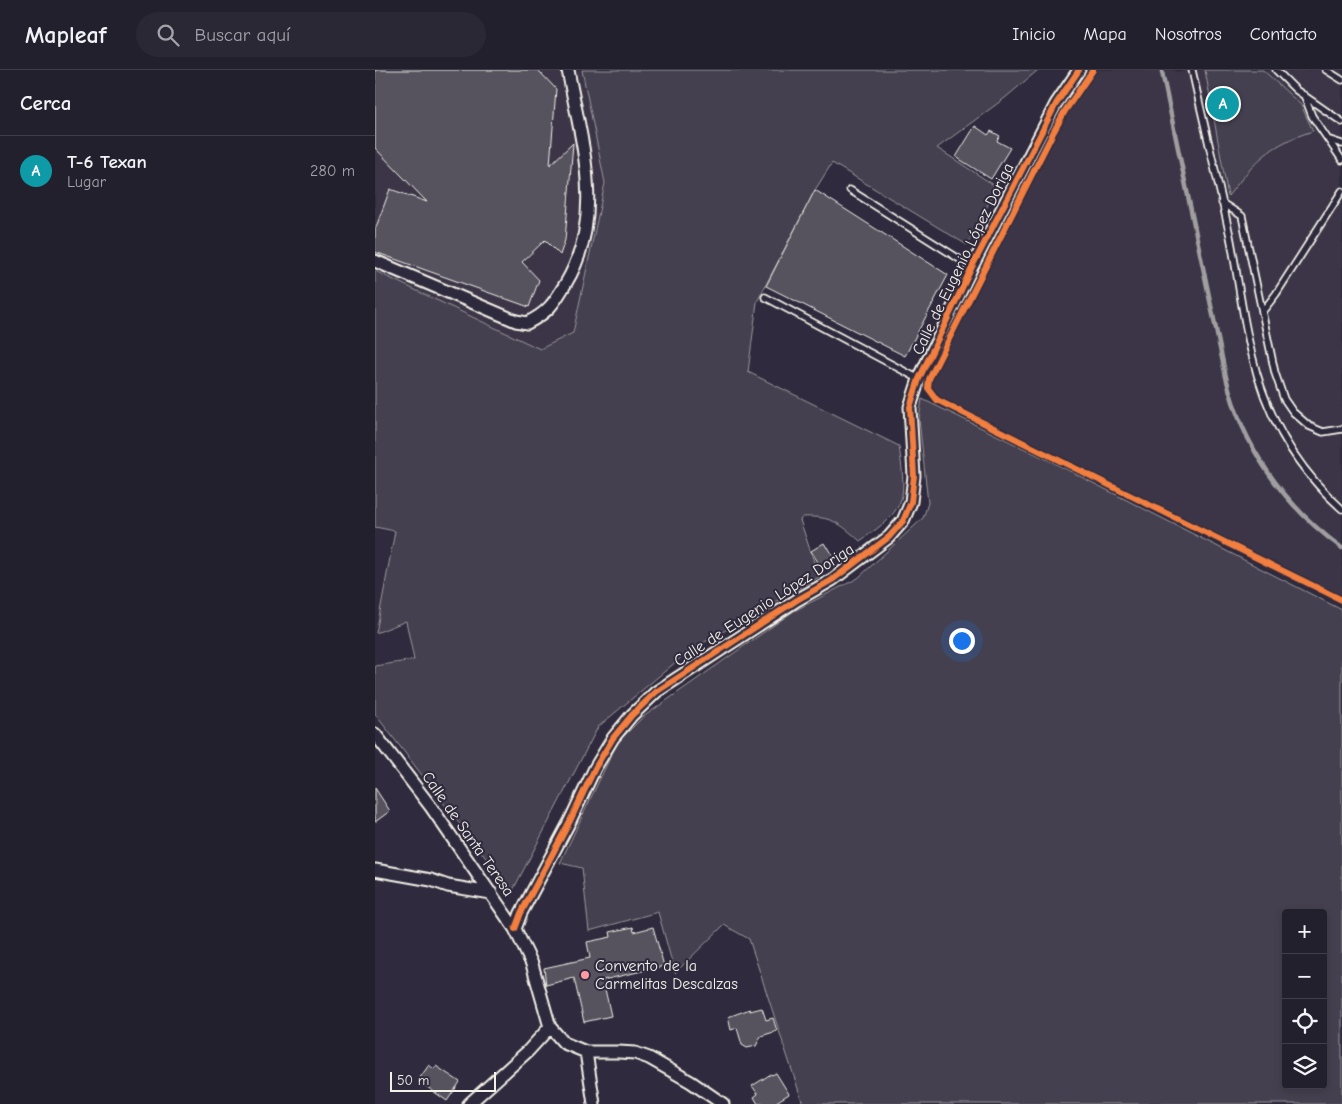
<!DOCTYPE html>
<html lang="es">
<head>
<meta charset="utf-8">
<style>
	:root { --surface:#23202e; --page:#2b2836; --text:#f1f3f6; --muted:#a3a3aa; --line:#403e4a; --accent:#1a73e8 }
	body { margin:0; font-family:"Comic Neue",sans-serif; background:var(--page); color:var(--text) }
	.controls { position:absolute; right:15px; bottom:15px; display:grid; overflow:hidden; border-radius:5px; box-shadow:0 2px 8px #0003 }
	.controls button { width:45px; height:45px; display:grid; place-items:center; padding:0; border:0; border-bottom:1px solid var(--line); background:var(--surface); color:var(--text); font:25px sans-serif }
	.scale { position:absolute; left:15px; bottom:12px; width:106px; box-sizing:border-box; padding-left:5px; border:2px solid #f4f1e8; border-top:0; font-size:14px; line-height:18px; white-space:nowrap; color:#f4f1e8; -webkit-text-stroke:4px #2f2a3d; paint-order:stroke }
	.you { position:absolute; left:586px; top:570px; width:18px; height:18px; margin:-12px; border:4px solid #fff; border-radius:50%; background:#1a73e8; box-shadow:0 0 0 8px #1a73e833 }
	.badge { display:grid; place-items:center; width:32px; height:32px; border-radius:50%; background:var(--accent); color:#fff; font-size:16px; font-weight:700 }
	.pin { position:absolute; translate:-50% -50%; border:2px solid #fff; box-shadow:0 1px 5px #0006 }
	.list { margin:0; padding:0; list-style:none }
	h2 { display:flex; justify-content:space-between; align-items:center; height:65px; margin:0; padding:0 20px; font-size:21px }
	h2 small { font-size:16px; font-weight:400; color:var(--muted) }
	.list li { display:grid; grid-template-columns:32px 1fr auto; gap:15px; align-items:center; box-sizing:border-box; height:70px; padding:0 20px; border-top:1px solid var(--line) }
	.list b { display:block; font-size:19px; white-space:nowrap }
	.list p { margin:0; font-size:16px; white-space:nowrap; color:var(--muted) }
	.list em { font-size:16px; font-style:normal; color:var(--muted) }
	.icon { flex:none; width:28px; height:28px; fill:none; stroke:currentColor; stroke-width:2; stroke-linecap:round; stroke-linejoin:round }
	.map { position:relative; flex:none; width:967px; height:1034px; overflow:hidden }
	header { display:flex; align-items:center; gap:30px; box-sizing:border-box; height:70px; padding:0 25px; background:var(--surface); border-bottom:1px solid var(--line) }
	header strong { font-size:24px }
	nav { display:flex; gap:28px; margin-inline-start:auto; font-size:18px }
	.search { width:350px; height:45px; background:var(--page); display:flex; align-items:center; gap:12px; box-sizing:border-box; padding:0 18px; border-radius:28px; color:var(--muted); font-size:19px }
	main { display:flex }
	aside { flex:1; background:var(--surface) }
	.map>svg:first-child { display:block }
	.built { fill:#3b3647 }
	.green { fill:#454050; stroke:#9c989c; fill-rule:evenodd }
	.lines { fill:none; stroke-linecap:round; stroke-linejoin:round }
	.stream { stroke:#a19ea0; stroke-width:4.5 }
	.building { fill:#56525f; stroke:#f4f1e8 }
	.lane-casing { stroke:#f4f1e8; stroke-width:9 }
	.street-casing { stroke:#f4f1e8; stroke-width:15 }
	.lane { stroke:#2f2a3d; stroke-width:5.5 }
	.street { stroke:#2f2a3d; stroke-width:11 }
	.cycleway-casing { stroke:#2f2a3d; stroke-width:9 }
	.cycleway { stroke:#f27e40; stroke-width:6 }
	.poi-dot { fill:#ff9aa2; stroke:#2f2a3d; stroke-width:2 }
	.labels { text-anchor:middle; dominant-baseline:central; stroke-width:4; stroke-linejoin:round; paint-order:stroke }
	.street-label { font-size:16px; fill:#f4f1e8; stroke:#2f2a3d }
	.poi-label { font-size:16px; fill:#f4f1e8; stroke:#2f2a3d; text-anchor:start }
</style>
</head>
<body>
<header>
<strong>Mapleaf</strong>
<div class="search"><svg class="icon" aria-label="search" viewBox="0 0 24 24"><circle cx="10" cy="10" r="6"/><path d="M15 15l6 6"/></svg>Buscar aquí</div>
<nav><a>Inicio</a><a>Mapa</a><a>Nosotros</a><a>Contacto</a></nav>
</header>
<main>
<aside>
<h2>Cerca<small></small></h2>
<ul class="list">
<li><span class="badge" style="background:#0f9aa8">A</span><div><b>T-6 Texan</b><p>Lugar</p></div><em>280 m</em></li>
</ul>
</aside>
<div class="map">
<svg width="967" height="1034" viewBox="0 0 967 1034">
	<rect width="100%" height="100%" fill="#2f2a3d"/>
	<filter id="ink" filterUnits="userSpaceOnUse"><feTurbulence type="fractalNoise" baseFrequency=".02" numOctaves="2"/><feDisplacementMap in="SourceGraphic" scale="10" xChannelSelector="R" yChannelSelector="G"/><feConvolveMatrix kernelMatrix="1 2 1 2 8 2 1 2 1" color-interpolation-filters="sRGB"/></filter>
	<g filter="url(#ink)">
		<path class="built" d="M 0,0 L 207,0 L 230,113 L 198,263 L 165,279 L 0,201 Z
			M 723,0 L 799,0 L 802,2 L 818,0 L 967,0 L 967,527 L 565,329 L 559,324 L 556,311 L 638,151 L 694,40 Z"/>
		<path class="green" d="M 207,0 L 663,0 L 630,28 L 562,78 L 622,117 L 592,175 L 457,93 L 440,120 L 382,232 L 373,302 L 524,376 C 526,392 531,419 525,432 C 519,448 499,461 485,471 C 465,453 456,446 428,447 L 425,450 L 444,507 L 314,581 L 223,657 L 137,822 L 0,644 L 0,596 L 39,590 L 31,551 L 1,563 L 20,461 L 0,457 L 0,201 L 165,279 L 198,263 L 230,113 Z
			M 830,0 L 888,0 L 926,35 L 938,61 C 893,75 881,91 853,126 Z
			M 547,329 L 677,392 L 967,540 L 967,1034 L 428,1034 L 374,869 L 349,855 L 300,903 L 283,842 L 214,861 L 207,798 L 185,793 L 242,673 L 268,647 L 419,541 L 483,508 L 548,448 L 553,433 L 544,349 ZM 911,843 L 948,843 L 948,1015 L 911,1015 Z"/>
		<g class="lines">
			<path class="stream" d="M 787,2 L 851,307 C 867,376 909,436 967,478"/>
		</g>
		<path class="building" d="M 0,0 L 163,0 L 181,19 L 175,95 L 198,73 L 190,170 L 185,185 L 170,170 L 147,192 L 164,210 L 154,237 L 0,182 L 0,160 L 15,119 L 52,132 L 0,78 Z
			M 600,56 L 613,65 L 616,61 L 625,66 L 622,71 L 635,78 L 616,109 L 581,87 Z
			M 440,120 L 573,205 L 530,286 L 391,216 Z
			M 449,473 L 452,478 L 453,477 L 460,489 L 446,497 L 436,481 Z
			M 0,718 L 15,741 L 0,752 Z
			M 258,857 L 259,862 L 278,857 L 289,896 L 228,910 L 236,946 L 209,952 L 199,908 L 171,915 L 169,898 L 215,888 L 212,872 L 236,867 L 235,862 Z
			M 387,938 L 391,950 L 398,948 L 402,961 L 386,966 L 381,976 L 372,978 L 367,975 L 362,958 L 356,960 L 353,947 L 375,939 L 375,941 Z
			M 54,995 L 59,999 L 61,996 L 85,1012 L 72,1031 L 48,1014 L 49,1013 L 44,1009 Z
			M 401,1003 L 414,1024 L 398,1034 L 383,1034 L 379,1027 L 383,1024 L 377,1016 L 396,1004 L 397,1005 Z"/>
		<g class="lines">
			<g class="lane-casing">
				<path id="lane" d="M 817,0 C 829,55 843,111 855,166 C 863,206 867,246 877,285 C 891,346 921,398 967,439
					M 901,0 L 921,20 L 967,52
					M 951,0 L 967,10
					M 929,25 L 937,46 L 967,90
					M 955,70 L 967,74
					M 475,120 L 597,197
					M 847,133 L 867,146 L 900,303 L 909,329 L 918,342 L 934,356 L 948,362 L 967,359
					M 390,227 L 544,309
					M 887,242 L 901,224 L 967,121"/>
			</g>
			<g class="street-casing">
				<path id="street" d="M 0,191 L 141,251 L 152,253 C 174,242 179,233 191,213 C 231,146 206,71 193,0
					M 0,664 L 56,737 L 140,859 L 157,894 L 175,957 L 189,973 L 211,982 L 244,982 L 260,983 L 274,988 L 316,1012 L 348,1034
					M 0,800 L 56,810 L 73,816 L 116,823
					M 140,859 L 146,843 L 195,751 L 220,698 L 238,668 L 257,645 L 281,622 L 422,530 L 457,510 L 514,467 L 528,451 L 536,432 L 539,406 L 535,337 L 544,309 L 597,197 L 681,34 L 704,0
					M 211,982 L 219,1034
					M 94,1034 L 153,981 L 175,957"/>
			</g>
			<use href="#lane" class="lane"/>
			<use href="#street" class="street"/>
			<g class="cycleway-casing">
				<path id="cycleway" d="M 718,0 L 690,41 L 678,63 L 554,309 L 553,318 L 562,330 L 967,530
					M 140,859 L 146,843 L 195,751 L 220,698 L 238,668 L 257,645 L 281,622 L 422,530 L 457,510 L 514,467 L 528,451 L 536,432 L 539,406 L 535,337 L 544,309 L 597,197 L 681,34 L 704,0"/>
			</g>
			<use href="#cycleway" class="cycleway"/>
		</g>
	</g>
	<circle class="poi-dot" cx="210" cy="905" r="5"/>
	<g class="labels">
		<g class="street-label">
			<text transform="translate(588 189) rotate(-64)">Calle de Eugenio López Doriga</text>
			<text transform="translate(389 535) rotate(-33)">Calle de Eugenio López Doriga</text>
			<text transform="translate(93 764) rotate(55)">Calle de Santa Teresa</text>
		</g>
		<g class="poi-label">
			<text x="220" y="896">Convento de la<tspan x="220" dy="18">Carmelitas Descalzas</tspan></text>
		</g>
	</g>
</svg>
<div class="controls">
<button>+</button>
<button>−</button>
<button><svg class="icon" aria-label="locate" viewBox="0 0 24 24"><circle cx="12" cy="12" r="6"/><path d="M12 2v4M12 18v4M2 12h4M18 12h4"/></svg></button>
<button><svg class="icon" aria-label="layers" viewBox="0 0 24 24"><path d="M12 4l9 5-9 5-9-5zM3 14l9 5 9-5"/></svg></button>
</div>
<div class="scale">50 m</div>
<div class="you"></div>
<div class="pin badge" style="left:848px;top:34px;background:#0f9aa8">A</div>
</div>
</main>
</body>
</html>
